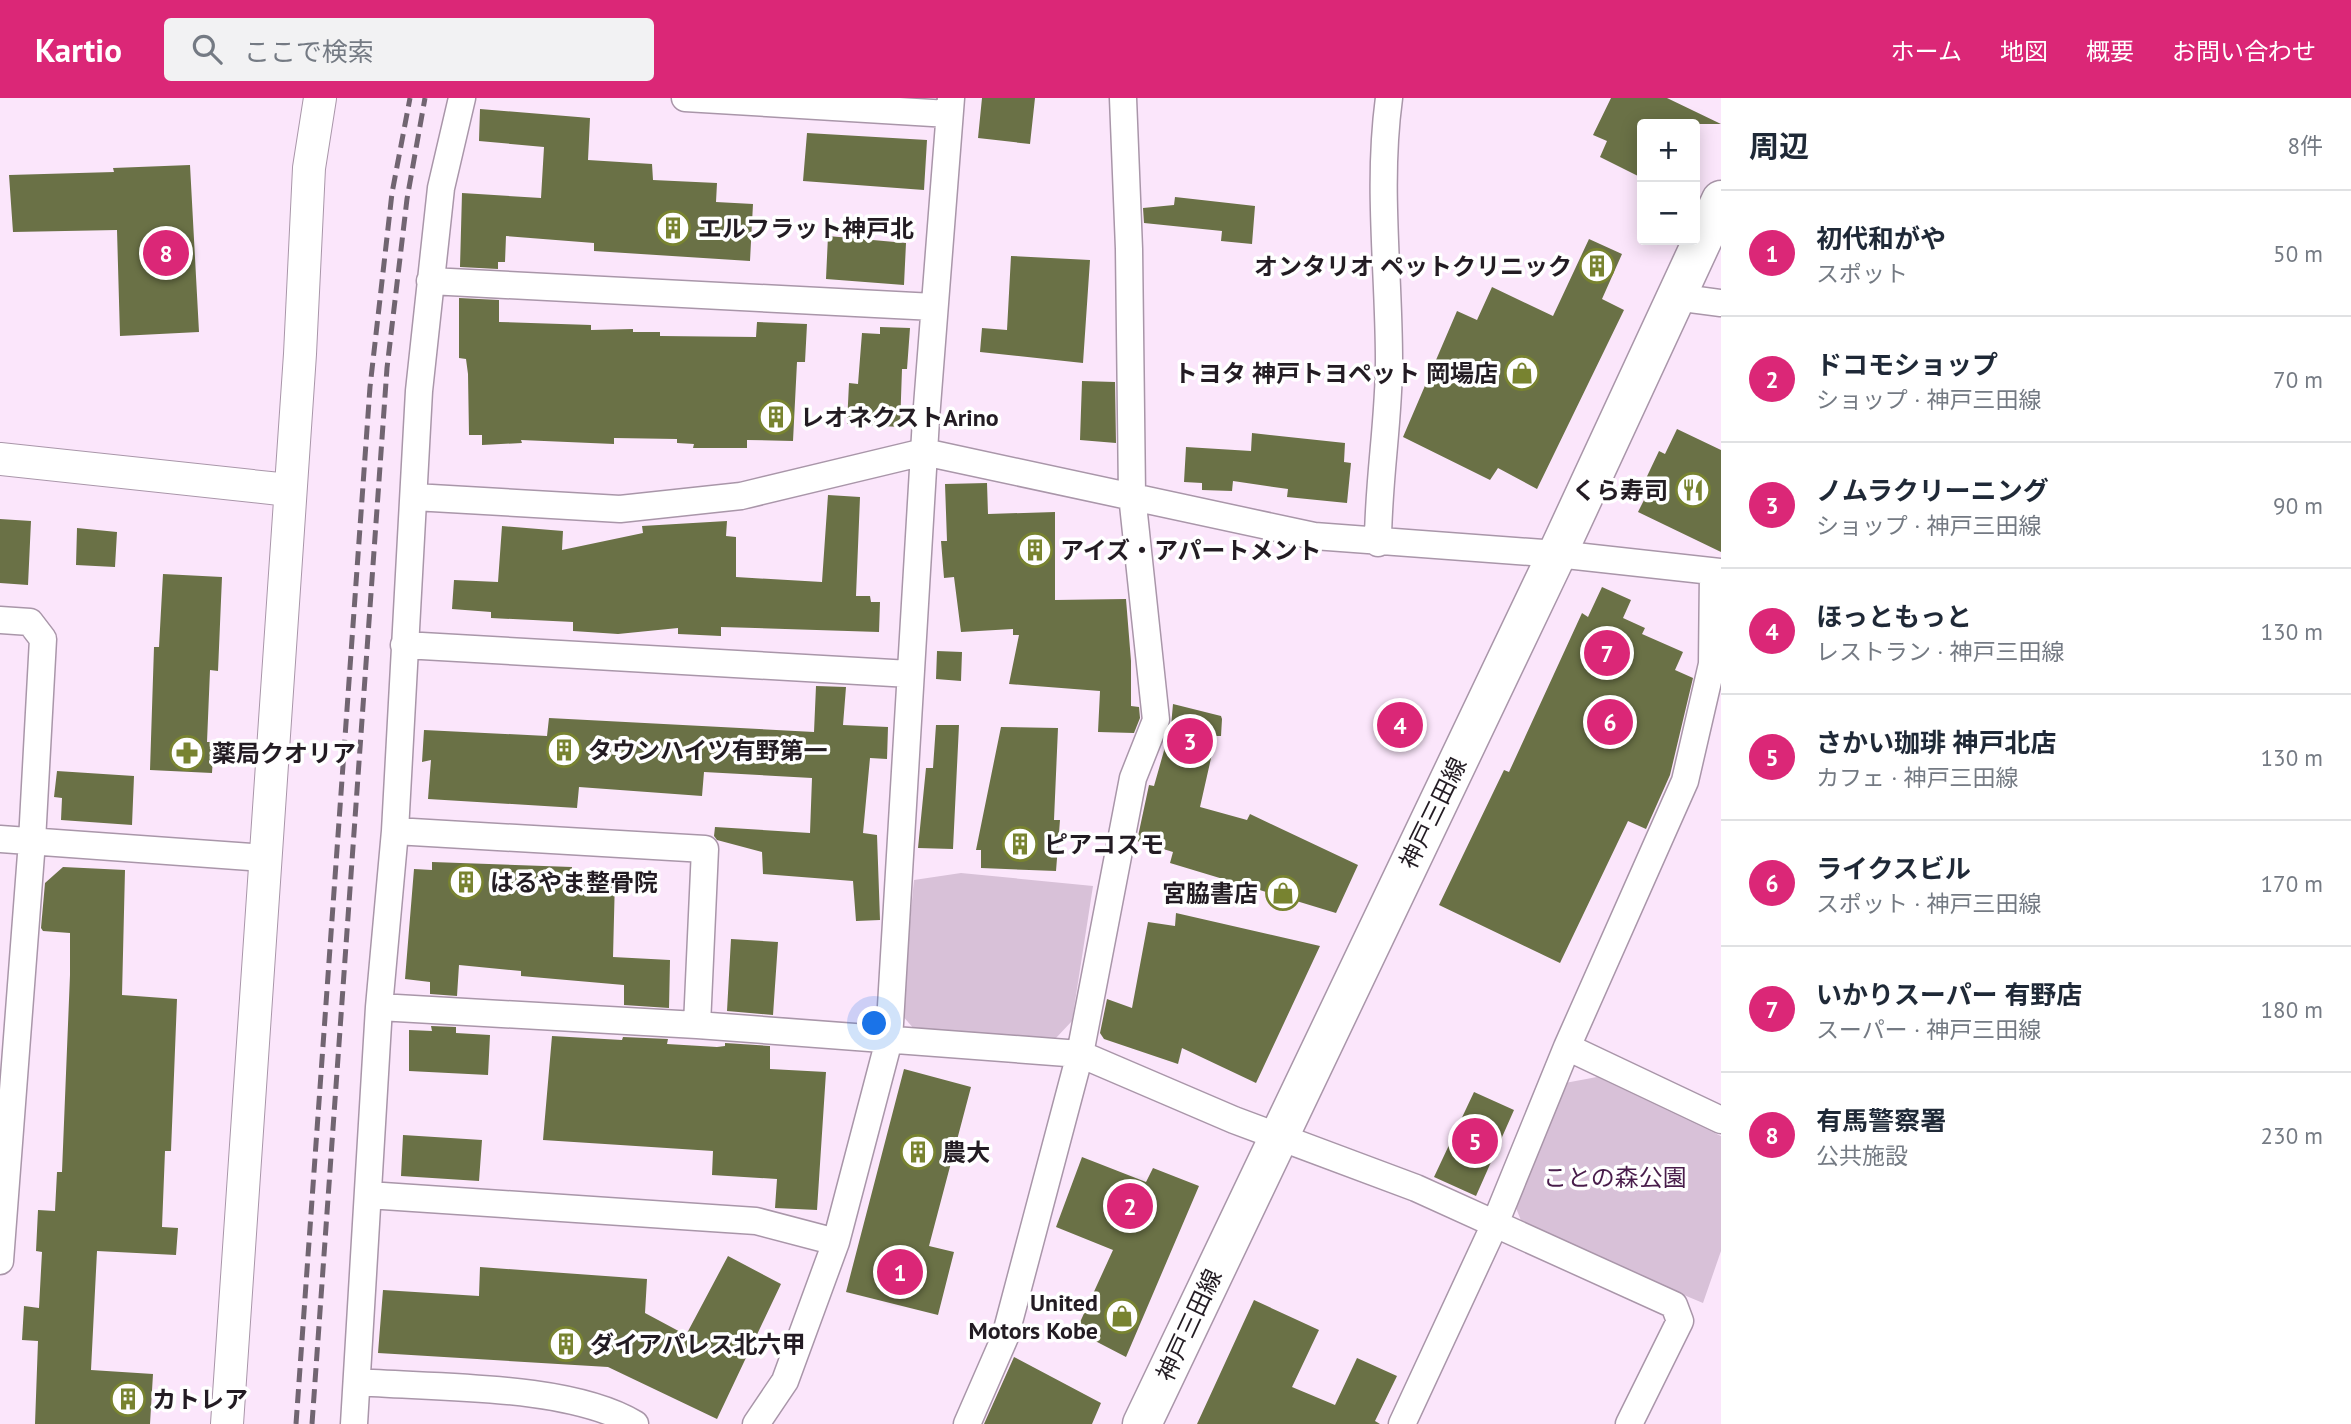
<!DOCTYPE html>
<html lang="ja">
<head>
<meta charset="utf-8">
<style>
	:root { --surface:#fff; --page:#f2f2f3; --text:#1f2937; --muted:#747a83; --line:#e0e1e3; --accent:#db2777 }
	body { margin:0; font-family:"PT Sans","Noto Sans JP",sans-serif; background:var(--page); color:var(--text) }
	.controls { position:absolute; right:21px; top:21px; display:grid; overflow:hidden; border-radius:7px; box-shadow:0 4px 18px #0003 }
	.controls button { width:63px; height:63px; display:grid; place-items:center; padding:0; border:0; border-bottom:2px solid var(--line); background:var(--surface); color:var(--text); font:35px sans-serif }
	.you { position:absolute; left:875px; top:926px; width:24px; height:24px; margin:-18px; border:5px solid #fff; border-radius:50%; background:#1a73e8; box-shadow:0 0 0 10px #1a73e833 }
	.badge { display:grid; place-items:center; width:46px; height:46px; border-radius:50%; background:var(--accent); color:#fff; font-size:23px; font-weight:700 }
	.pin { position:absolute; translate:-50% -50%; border:4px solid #fff; box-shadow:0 2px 7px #0006 }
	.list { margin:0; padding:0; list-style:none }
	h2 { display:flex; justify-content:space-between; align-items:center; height:91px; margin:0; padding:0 28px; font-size:30px }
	h2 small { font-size:23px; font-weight:400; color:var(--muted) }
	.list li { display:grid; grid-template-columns:46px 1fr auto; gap:21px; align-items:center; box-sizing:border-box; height:126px; padding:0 28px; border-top:2px solid var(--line) }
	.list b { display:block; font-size:26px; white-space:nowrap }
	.list p { margin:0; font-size:23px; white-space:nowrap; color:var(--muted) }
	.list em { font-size:23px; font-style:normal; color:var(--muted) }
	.icon { flex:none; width:38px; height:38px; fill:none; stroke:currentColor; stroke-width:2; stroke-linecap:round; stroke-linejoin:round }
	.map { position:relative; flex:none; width:1721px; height:1326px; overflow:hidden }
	header { display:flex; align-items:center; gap:42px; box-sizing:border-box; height:98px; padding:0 35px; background:var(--accent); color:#fff }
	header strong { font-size:33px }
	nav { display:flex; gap:38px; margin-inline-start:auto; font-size:24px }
	.search { width:490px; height:63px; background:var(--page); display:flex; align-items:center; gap:18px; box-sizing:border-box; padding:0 24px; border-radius:7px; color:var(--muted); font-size:26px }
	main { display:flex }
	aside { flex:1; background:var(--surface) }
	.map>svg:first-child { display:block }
	.green { fill:#d8c1d8 }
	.building { fill:#6a7146 }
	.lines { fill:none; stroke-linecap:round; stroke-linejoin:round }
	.minor-casing { stroke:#a996a9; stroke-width:29 }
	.tertiary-casing { stroke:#a996a9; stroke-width:34 }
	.primary-casing { stroke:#a996a9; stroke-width:41 }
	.minor { stroke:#fff; stroke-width:26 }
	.tertiary { stroke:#fff; stroke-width:32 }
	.primary { stroke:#fff; stroke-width:38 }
	.rail { stroke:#716571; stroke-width:5; stroke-dasharray:14 7; stroke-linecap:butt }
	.labels { text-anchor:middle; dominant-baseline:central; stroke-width:7; stroke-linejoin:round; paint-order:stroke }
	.poi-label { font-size:24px; font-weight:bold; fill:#231c23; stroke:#fff; text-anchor:start }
	.street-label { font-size:24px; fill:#231c23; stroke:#fff }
	.park-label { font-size:24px; fill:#491d4b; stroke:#fff }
</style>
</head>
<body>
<header>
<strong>Kartio</strong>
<div class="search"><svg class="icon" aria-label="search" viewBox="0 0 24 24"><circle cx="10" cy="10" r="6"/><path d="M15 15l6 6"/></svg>ここで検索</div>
<nav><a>ホーム</a><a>地図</a><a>概要</a><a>お問い合わせ</a></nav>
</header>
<main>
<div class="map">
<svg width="1721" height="1326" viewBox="0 0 1721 1326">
	<rect width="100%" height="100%" fill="#fbe6fb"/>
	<path class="green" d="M 961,775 L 1093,788 L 1072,923 L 1056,940 L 915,932 L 901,916 L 914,782 Z
		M 1597,979 L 1721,1038 L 1721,1153 L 1703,1205 L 1524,1130 L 1514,1105 L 1565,985 Z"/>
	<path class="building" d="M 982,0 L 1035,0 L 1030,46 L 978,40 Z
		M 1611,0 L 1667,0 L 1721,26 L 1642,26 L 1642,80 L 1600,59 L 1607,43 L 1593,37 Z
		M 480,11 L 590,20 L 588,62 L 652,66 L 653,82 L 717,85 L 716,104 L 753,106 L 750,163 L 594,153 L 594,145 L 506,138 L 505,164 L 498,164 L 498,171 L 460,169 L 462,95 L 541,100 L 544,49 L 479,43 Z
		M 807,35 L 927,42 L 924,92 L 803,83 Z
		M 190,67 L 199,234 L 120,238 L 117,132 L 13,134 L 9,77 L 114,74 L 113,70 Z
		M 1175,99 L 1255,108 L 1252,146 L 1221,143 L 1222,133 L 1144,125 L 1143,110 L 1174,107 Z
		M 828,138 L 906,145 L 904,187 L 826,181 Z
		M 1589,141 L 1622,156 L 1602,201 L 1624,212 L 1537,391 L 1498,370 L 1490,382 L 1403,339 L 1457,213 L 1477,222 L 1492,189 L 1553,218 Z
		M 1011,158 L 1090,162 L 1083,265 L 980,254 L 982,230 L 1007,232 Z
		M 459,200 L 499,202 L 499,224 L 591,227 L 591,232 L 633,231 L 633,234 L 660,234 L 660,238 L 756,239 L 757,224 L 807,226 L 805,264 L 797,264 L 793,343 L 747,342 L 747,350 L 693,350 L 694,346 L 677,345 L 677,341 L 614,340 L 614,346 L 521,342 L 522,345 L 482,347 L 482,337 L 469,337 L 468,276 L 466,261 L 459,260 Z
		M 880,229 L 910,230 L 907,271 L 902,271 L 900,329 L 847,326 L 849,285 L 858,286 L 862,235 L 880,236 Z
		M 1082,283 L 1115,284 L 1116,345 L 1080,342 Z
		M 1677,331 L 1721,352 L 1721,454 L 1638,414 L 1648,394 L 1641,391 L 1659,353 L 1665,356 Z
		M 1252,335 L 1345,345 L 1344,364 L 1351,365 L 1347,405 L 1287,399 L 1288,391 L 1233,383 L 1232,393 L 1202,392 L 1202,385 L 1184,384 L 1186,349 L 1251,353 Z
		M 987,385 L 988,416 L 1055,414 L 1055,502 L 1126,501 L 1131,563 L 1131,608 L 1139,609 L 1140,620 L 1134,635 L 1098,634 L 1100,593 L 1009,586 L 1019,537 L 1013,537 L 1013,531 L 961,534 L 954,479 L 944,480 L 941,443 L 947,443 L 945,386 Z
		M 828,397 L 860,399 L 856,498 L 870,498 L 871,504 L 880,504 L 879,534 L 721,529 L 721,538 L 678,536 L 678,530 L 618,536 L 573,533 L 573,524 L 491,520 L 491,514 L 452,511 L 454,482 L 498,484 L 502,428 L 563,433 L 562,452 L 643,435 L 642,428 L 727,423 L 726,438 L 736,439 L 736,479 L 822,484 Z
		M 0,421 L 31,423 L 28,487 L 0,485 Z
		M 77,430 L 117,434 L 115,469 L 76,467 Z
		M 163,476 L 222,479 L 218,573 L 210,572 L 207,644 L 214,644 L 212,675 L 150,672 L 154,549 L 159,549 Z
		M 1602,489 L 1631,502 L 1623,520 L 1645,530 L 1642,536 L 1683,554 L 1675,572 L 1693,580 L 1670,677 L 1646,731 L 1628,723 L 1560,865 L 1439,807 L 1504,672 L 1509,674 L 1582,515 L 1588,519 Z
		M 937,553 L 962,554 L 961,583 L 936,581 Z
		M 816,588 L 846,589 L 843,627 L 888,629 L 887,661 L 870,660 L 863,735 L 877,737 L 880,822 L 856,823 L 853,783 L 763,776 L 762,754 L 717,742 L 714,738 L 715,729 L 810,735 L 812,680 L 704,674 L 702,698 L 579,689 L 577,710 L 428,701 L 431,662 L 422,664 L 424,632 L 547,638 L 549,620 L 814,634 Z
		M 1387,604 L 1425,621 L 1411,650 L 1374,632 Z
		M 1173,606 L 1221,618 L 1222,621 L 1221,638 L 1216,638 L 1200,709 L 1247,722 L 1250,716 L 1358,767 L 1336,815 L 1170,765 L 1173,754 L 1137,743 L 1149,687 L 1154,688 L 1171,628 Z
		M 936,627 L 959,627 L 953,751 L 918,750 L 926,670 L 933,670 Z
		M 1001,629 L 1058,630 L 1054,722 L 1060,722 L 1056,773 L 981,770 L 981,752 L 976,752 Z
		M 57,673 L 134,678 L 132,727 L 61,722 L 62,700 L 54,699 Z
		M 432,764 L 572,769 L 572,777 L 615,780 L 613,859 L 670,862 L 669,910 L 624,907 L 624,887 L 521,878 L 521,873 L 459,867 L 457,898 L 430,896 L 430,884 L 405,881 L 414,771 L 432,772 Z
		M 63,769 L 125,772 L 122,897 L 177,901 L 171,1053 L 165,1053 L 162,1129 L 178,1130 L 176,1157 L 97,1153 L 91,1272 L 153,1276 L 150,1326 L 35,1326 L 38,1243 L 22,1242 L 24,1208 L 39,1210 L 42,1154 L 36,1153 L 38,1112 L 55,1113 L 57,1074 L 62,1074 L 70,877 L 70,835 L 43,833 L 41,830 L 45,785 Z
		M 1176,815 L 1320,848 L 1256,985 L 1182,950 L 1178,966 L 1104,941 L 1100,935 L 1107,901 L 1132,910 L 1148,824 L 1175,828 Z
		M 731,841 L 778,844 L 773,917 L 727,913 Z
		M 431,928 L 456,929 L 456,935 L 490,937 L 488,977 L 409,973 L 409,932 L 432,933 Z
		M 552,938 L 622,942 L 623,939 L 668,941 L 667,946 L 717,949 L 725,948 L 725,945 L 770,948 L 770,971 L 826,974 L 817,1112 L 775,1110 L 777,1081 L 712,1077 L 713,1053 L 543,1042 Z
		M 904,971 L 971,989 L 929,1148 L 954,1154 L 938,1217 L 846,1194 Z
		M 1474,994 L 1514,1012 L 1476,1098 L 1434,1079 Z
		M 403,1037 L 482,1042 L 479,1083 L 401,1078 Z
		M 1082,1059 L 1146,1084 L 1153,1070 L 1199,1088 L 1126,1259 L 1076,1233 L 1113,1152 L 1056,1129 Z
		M 728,1158 L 781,1186 L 717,1321 L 608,1269 L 378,1255 L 383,1192 L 479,1198 L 480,1169 L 647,1181 L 645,1215 L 686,1237 Z
		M 1254,1202 L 1319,1232 L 1292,1289 L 1335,1307 L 1357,1260 L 1397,1278 L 1375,1323 L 1380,1326 L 1197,1326 Z
		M 1014,1259 L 1101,1305 L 1092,1326 L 984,1326 Z"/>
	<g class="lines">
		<g class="minor-casing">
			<path id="minor" d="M 685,0 L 949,16
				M 430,183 L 934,209
				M 1675,199 L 1721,205
				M 414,399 L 620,411 L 741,398 L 924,354 L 1314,438 L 1557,456 L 1721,474
				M 1378,445 C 1378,384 1389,323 1389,263 C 1389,174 1377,88 1389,0
				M 0,522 L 30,524 L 43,541 L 32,743 L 0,1163
				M 404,547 L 910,576
				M 395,733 L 705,751 L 697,927
				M 0,741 L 265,760
				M 379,909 L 697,927 L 1080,956 L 1234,1022 L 1416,1090 L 1674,1207 L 1680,1223 L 1629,1326
				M 1567,949 L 1721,1022
				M 368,1097 L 756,1123 L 836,1144
				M 357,1284 C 436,1290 569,1286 635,1326
				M 354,1326 L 379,909 L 395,733 L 419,293 L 441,90 L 462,0
				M 756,1326 L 785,1283 L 836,1144 L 889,942 L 926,321 L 951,0
				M 967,1326 L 1005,1239 L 1080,956 L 1133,680 L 1156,622 L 1132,397 L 1129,151 L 1123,0
				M 1402,1326 L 1494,1128 L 1567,949 L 1685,683 L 1712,566 L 1713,474"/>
		</g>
		<g class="tertiary-casing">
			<path id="tertiary" d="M 0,361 L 289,392
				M 227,1326 L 300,256 L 309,70 L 320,0"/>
		</g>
		<g class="primary-casing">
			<path id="primary" d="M 1142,1326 L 1557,456 L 1721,102"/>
		</g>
		<use href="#minor" class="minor"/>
		<use href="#tertiary" class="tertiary"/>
		<use href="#primary" class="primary"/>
		<path class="rail" d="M 296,1326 L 370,289 L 392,95 L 410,0
			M 312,1326 L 387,270 L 407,101 L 425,0"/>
	</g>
	<defs>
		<g id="building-ring" transform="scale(1.75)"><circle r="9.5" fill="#fff" stroke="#788330" stroke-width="1.5"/><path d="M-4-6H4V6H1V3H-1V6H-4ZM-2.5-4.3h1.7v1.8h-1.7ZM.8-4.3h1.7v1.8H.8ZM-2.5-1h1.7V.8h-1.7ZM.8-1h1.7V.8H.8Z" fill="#788330"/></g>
		<g id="shop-ring" transform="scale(1.75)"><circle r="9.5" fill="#fff" stroke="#788330" stroke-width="1.5"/><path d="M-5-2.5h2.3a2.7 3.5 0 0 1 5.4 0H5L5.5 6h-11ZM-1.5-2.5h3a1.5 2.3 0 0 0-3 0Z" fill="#788330"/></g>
		<g id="restaurant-ring" transform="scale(1.75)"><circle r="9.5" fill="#fff" stroke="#788330" stroke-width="1.5"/><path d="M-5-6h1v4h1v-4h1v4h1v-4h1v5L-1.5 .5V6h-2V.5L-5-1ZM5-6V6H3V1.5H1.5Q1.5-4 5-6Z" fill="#788330"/></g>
		<g id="pharmacy-ring" transform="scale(1.75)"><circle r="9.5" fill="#fff" stroke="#788330" stroke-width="1.5"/><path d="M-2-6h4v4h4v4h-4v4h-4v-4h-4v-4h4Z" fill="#788330"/></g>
	</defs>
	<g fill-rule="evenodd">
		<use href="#building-ring" x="673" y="130"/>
		<use href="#building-ring" x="1597" y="168"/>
		<use href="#shop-ring" x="1522" y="275"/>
		<use href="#building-ring" x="776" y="319"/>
		<use href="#restaurant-ring" x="1693" y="392"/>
		<use href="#building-ring" x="1035" y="452"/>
		<use href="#building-ring" x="564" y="652"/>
		<use href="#pharmacy-ring" x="187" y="655"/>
		<use href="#building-ring" x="1020" y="746"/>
		<use href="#building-ring" x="466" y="784"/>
		<use href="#shop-ring" x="1283" y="795"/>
		<use href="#building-ring" x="918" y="1054"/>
		<use href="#shop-ring" x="1122" y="1218"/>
		<use href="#building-ring" x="566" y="1246"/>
		<use href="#building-ring" x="128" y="1301"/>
	</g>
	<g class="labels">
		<g class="poi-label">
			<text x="698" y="130">エルフラット神戸北</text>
			<text x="1572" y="168" text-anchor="end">オンタリオ ペットクリニック</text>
			<text x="1498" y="275" text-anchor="end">トヨタ 神戸トヨペット 岡場店</text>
			<text x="800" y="319">レオネクストArino</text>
			<text x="1668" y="392" text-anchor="end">くら寿司</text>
			<text x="1060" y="452">アイズ・アパートメント</text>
			<text x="588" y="652">タウンハイツ有野第一</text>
			<text x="212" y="655">薬局クオリア</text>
			<text x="1044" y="746">ピアコスモ</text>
			<text x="490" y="784">はるやま整骨院</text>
			<text x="1258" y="795" text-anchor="end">宮脇書店</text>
			<text x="942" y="1054">農大</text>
			<text x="1098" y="1204" text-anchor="end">United<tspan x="1098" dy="28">Motors Kobe</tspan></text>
			<text x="590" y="1246">ダイアパレス北六甲</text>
			<text x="152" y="1301">カトレア</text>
		</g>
		<g class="street-label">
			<text transform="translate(1433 715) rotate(-64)">神戸三田線</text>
			<text transform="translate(1189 1227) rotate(-65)">神戸三田線</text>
		</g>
		<g class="park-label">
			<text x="1615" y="1079">ことの森公園</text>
		</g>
	</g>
</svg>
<div class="controls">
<button>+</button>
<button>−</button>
</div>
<div class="you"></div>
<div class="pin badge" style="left:900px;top:1174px">1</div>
<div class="pin badge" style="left:1130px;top:1108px">2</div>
<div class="pin badge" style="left:1190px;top:643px">3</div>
<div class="pin badge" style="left:1400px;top:627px">4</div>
<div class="pin badge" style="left:1475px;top:1043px">5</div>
<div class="pin badge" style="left:1610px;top:624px">6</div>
<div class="pin badge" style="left:1607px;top:555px">7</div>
<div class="pin badge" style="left:166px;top:155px">8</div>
</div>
<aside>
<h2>周辺<small>8件</small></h2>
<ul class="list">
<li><span class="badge">1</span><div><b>初代和がや</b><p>スポット</p></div><em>50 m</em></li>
<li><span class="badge">2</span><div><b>ドコモショップ</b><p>ショップ · 神戸三田線</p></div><em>70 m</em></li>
<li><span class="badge">3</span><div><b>ノムラクリーニング</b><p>ショップ · 神戸三田線</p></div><em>90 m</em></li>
<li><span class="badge">4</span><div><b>ほっともっと</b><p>レストラン · 神戸三田線</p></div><em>130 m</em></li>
<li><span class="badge">5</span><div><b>さかい珈琲 神戸北店</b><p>カフェ · 神戸三田線</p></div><em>130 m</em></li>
<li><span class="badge">6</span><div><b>ライクスビル</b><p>スポット · 神戸三田線</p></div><em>170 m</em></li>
<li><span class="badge">7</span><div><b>いかりスーパー 有野店</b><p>スーパー · 神戸三田線</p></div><em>180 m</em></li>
<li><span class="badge">8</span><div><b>有馬警察署</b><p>公共施設</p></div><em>230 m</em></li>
</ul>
</aside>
</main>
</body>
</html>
